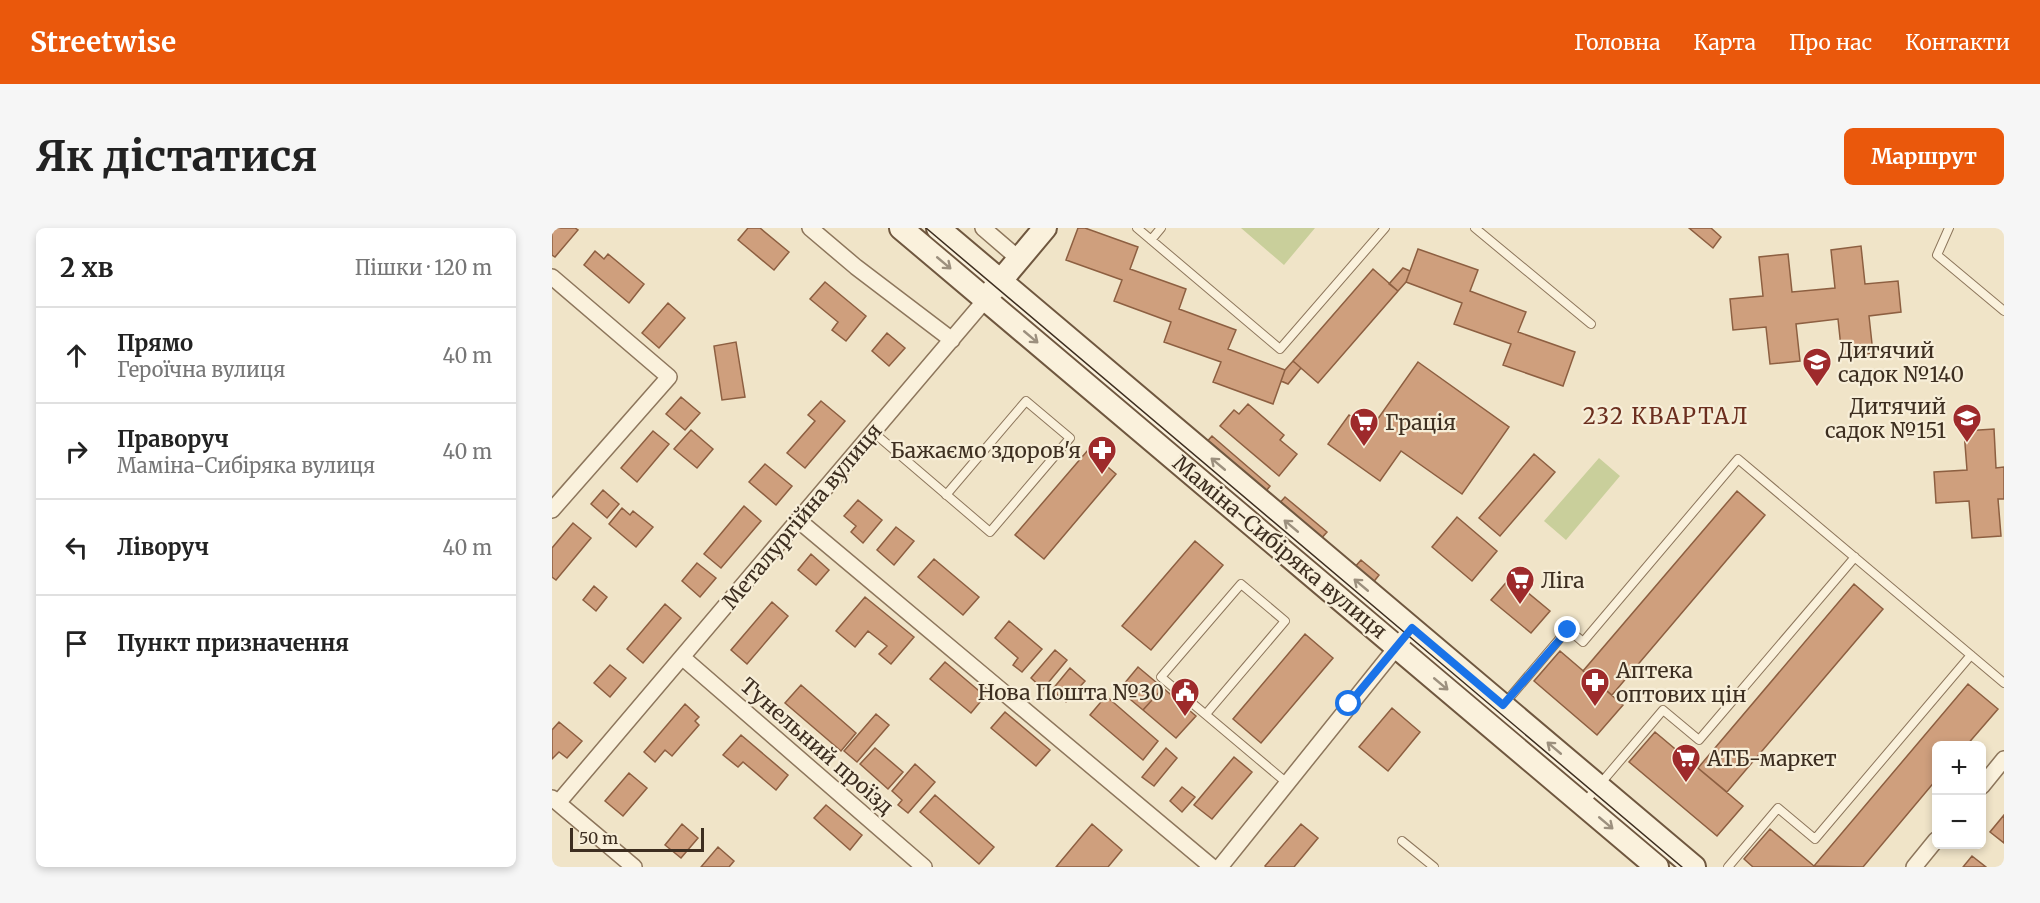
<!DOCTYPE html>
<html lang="uk">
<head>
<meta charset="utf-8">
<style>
	:root { --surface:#fff; --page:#f6f6f6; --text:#222; --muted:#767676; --line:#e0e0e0; --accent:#ea580c }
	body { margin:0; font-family:Merriweather,serif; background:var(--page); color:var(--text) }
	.controls { position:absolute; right:18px; bottom:18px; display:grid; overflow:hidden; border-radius:9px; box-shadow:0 3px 9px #0003 }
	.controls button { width:54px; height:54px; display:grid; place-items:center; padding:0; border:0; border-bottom:2px solid var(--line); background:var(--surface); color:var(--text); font:30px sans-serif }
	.scale { position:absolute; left:18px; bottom:15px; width:134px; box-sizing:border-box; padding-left:6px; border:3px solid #3d2e20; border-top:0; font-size:16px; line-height:21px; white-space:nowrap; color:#3d2e20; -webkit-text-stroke:4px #f7eed8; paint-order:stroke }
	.stop { position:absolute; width:18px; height:18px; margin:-14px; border:4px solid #1a73e8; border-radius:50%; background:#fff }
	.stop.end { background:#1a73e8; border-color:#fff; box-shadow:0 2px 6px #0008 }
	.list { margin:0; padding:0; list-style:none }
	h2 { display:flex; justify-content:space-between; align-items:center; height:78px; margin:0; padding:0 24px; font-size:26px }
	h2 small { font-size:20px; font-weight:400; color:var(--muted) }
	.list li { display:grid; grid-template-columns:39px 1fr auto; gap:18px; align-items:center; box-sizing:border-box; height:96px; padding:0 24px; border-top:2px solid var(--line) }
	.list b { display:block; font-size:22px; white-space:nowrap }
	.list p { margin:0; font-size:20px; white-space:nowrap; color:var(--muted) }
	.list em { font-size:20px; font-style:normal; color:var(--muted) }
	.icon { flex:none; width:33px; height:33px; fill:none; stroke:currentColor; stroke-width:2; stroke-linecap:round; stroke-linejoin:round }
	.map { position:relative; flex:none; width:1452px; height:639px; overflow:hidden; border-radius:9px }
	header { display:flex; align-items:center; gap:36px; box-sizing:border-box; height:84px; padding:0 30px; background:var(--accent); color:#fff }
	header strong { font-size:28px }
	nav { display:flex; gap:33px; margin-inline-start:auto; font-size:21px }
	.intro { display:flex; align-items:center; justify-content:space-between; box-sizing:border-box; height:144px; padding:0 36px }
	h1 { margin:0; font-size:42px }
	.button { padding:15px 27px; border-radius:9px; background:var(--accent); color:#fff; font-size:21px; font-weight:700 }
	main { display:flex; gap:36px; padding:0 36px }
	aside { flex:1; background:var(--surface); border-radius:9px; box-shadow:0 3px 9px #0003 }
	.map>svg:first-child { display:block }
	.green { fill:#c9cf9b }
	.building { fill:#cf9f7d; stroke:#8d5f41; stroke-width:1.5 }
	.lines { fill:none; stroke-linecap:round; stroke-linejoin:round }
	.lane-casing { stroke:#8d765c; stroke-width:10 }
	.street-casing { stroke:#8d765c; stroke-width:18 }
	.secondary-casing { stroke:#6f573f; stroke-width:26 }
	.lane { stroke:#faf1dc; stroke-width:8 }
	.street { stroke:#faf1dc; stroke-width:15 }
	.secondary { stroke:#faf1dc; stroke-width:22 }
	.tram { stroke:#3d2e20; stroke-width:1.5 }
	.oneway { stroke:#9c907e }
	.route { stroke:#1a73e8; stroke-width:8 }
	.labels { text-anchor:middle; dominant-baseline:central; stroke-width:4.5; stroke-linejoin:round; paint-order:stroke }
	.poi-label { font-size:21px; fill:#3d2e20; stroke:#f7eed8; text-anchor:start }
	.street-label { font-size:21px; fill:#3d2e20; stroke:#f7eed8 }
	.neighbourhood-label { font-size:22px; letter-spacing:1.5px; fill:#6b2e1e; stroke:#f7eed8 }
</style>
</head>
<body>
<header>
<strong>Streetwise</strong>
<nav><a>Головна</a><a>Карта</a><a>Про нас</a><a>Контакти</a></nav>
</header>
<div class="intro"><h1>Як дістатися</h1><a class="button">Маршрут</a></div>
<main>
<aside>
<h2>2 хв<small>Пішки · 120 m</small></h2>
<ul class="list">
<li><svg class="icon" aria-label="ahead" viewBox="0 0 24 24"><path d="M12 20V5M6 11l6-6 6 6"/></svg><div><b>Прямо</b><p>Героїчна вулиця</p></div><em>40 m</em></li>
<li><svg class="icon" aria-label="right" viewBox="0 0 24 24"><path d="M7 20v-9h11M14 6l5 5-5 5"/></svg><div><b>Праворуч</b><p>Маміна-Сибіряка вулиця</p></div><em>40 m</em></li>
<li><svg class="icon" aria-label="left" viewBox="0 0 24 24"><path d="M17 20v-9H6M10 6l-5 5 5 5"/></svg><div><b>Ліворуч</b></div><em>40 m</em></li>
<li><svg class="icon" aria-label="arrive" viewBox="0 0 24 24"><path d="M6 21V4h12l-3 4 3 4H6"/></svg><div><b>Пункт призначення</b></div></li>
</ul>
</aside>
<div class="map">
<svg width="1452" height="639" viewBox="0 0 1452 639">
	<rect width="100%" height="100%" fill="#f0e4c8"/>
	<path class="green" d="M 689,0 L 763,0 L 732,37 Z
		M 1047,230 L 1068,248 L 1014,312 L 992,293 Z"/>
	<path class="building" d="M 0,0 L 23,0 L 26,2 L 3,29 L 0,27 Z
		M 196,0 L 208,0 L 237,24 L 222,42 L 186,12 Z
		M 526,0 L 533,0 L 586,19 L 578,41 L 634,61 L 627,81 L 684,102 L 676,121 L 733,142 L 721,176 L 661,154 L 669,134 L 612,114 L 619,94 L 562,73 L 570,52 L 514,32 Z
		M 1137,0 L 1159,0 L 1169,9 L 1161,20 Z
		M 1309,18 L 1313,56 L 1346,53 L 1349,84 L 1317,88 L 1321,125 L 1290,129 L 1286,91 L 1244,96 L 1248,133 L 1218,136 L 1214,99 L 1181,102 L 1178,71 L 1211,68 L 1207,29 L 1236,26 L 1240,64 L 1283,60 L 1279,22 Z
		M 866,21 L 926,42 L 918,63 L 974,84 L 966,104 L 1023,124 L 1011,158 L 951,137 L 959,116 L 902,96 L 910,75 L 854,54 Z
		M 43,23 L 52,31 L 56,26 L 92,56 L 77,75 L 32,37 Z
		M 851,40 L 858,43 L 854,54 L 846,63 L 837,56 Z
		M 821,41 L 846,63 L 766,155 L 741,133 Z
		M 273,54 L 314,88 L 294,113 L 280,102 L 286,94 L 258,71 Z
		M 116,75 L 133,90 L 107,120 L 90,105 Z
		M 335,105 L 353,120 L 337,138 L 320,123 Z
		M 184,114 L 193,169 L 170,172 L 162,118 Z
		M 741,133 L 749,140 L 736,156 L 729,153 L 733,142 Z
		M 866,134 L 957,199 L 910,266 L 849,223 L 828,253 L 776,216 L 797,187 L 818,202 Z
		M 129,169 L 148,185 L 133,202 L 114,186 Z
		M 269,173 L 293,193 L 253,240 L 235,225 L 263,193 L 256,187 Z
		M 696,176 L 732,207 L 728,212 L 745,226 L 727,248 L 668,198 L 682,182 L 687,186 Z
		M 1442,201 L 1444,240 L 1452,239 L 1452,271 L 1446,271 L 1449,308 L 1420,310 L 1417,273 L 1384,275 L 1382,244 L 1415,242 L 1412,203 Z
		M 139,202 L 161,221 L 145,240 L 122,221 Z
		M 101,203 L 117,216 L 85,254 L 69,240 Z
		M 660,208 L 718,258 L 711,267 L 652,217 Z
		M 536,222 L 564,246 L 492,331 L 463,307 Z
		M 982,226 L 1003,244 L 948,308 L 927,290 Z
		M 213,236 L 240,258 L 224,277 L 197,254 Z
		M 51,262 L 67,276 L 55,290 L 39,276 Z
		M 1185,263 L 1213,287 L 1060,467 L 1031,443 Z
		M 733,269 L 775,304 L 767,313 L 725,278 Z
		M 306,272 L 330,292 L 311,315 L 299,304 L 304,298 L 292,288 Z
		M 192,278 L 209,293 L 169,340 L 152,326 Z
		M 70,280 L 78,287 L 81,283 L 101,299 L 84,319 L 57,296 Z
		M 905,289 L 945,323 L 920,353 L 880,319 Z
		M 21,295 L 39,310 L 4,352 L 0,349 L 0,320 Z
		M 344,299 L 362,313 L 342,337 L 325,322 Z
		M 643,313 L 671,337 L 599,422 L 570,398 Z
		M 259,326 L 277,342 L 264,357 L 246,342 Z
		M 382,331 L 427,369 L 411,387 L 366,349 Z
		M 809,332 L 827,347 L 820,356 L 802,340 Z
		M 145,335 L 164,350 L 148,369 L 130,353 Z
		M 958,350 L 998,383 L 979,405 L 939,372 Z
		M 1302,356 L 1331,381 L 1175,564 L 1146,540 Z
		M 42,358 L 55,369 L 44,383 L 31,372 Z
		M 313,369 L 362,409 L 339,436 L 327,426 L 335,418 L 316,403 L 303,419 L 284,403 Z
		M 220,374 L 236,388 L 195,436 L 179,422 Z
		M 113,376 L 129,390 L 91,435 L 75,421 Z
		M 457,393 L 490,421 L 470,444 L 461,437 L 466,430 L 443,410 Z
		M 753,406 L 781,430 L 709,515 L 681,491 Z
		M 503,422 L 515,432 L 491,461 L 479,450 Z
		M 1008,423 L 1071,477 L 1045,507 L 982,453 Z
		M 393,434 L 433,468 L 419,485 L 378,451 Z
		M 58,437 L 74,450 L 58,469 L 42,455 Z
		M 586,439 L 611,460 L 591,482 L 567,462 Z
		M 518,440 L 533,453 L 514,474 L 500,462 Z
		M 1416,456 L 1446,481 L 1414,518 L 1384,518 L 1384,552 L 1311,639 L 1262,638 Z
		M 249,457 L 304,505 L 289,523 L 233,475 Z
		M 611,460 L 644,488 L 624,510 L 591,482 Z
		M 554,468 L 606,513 L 591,532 L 538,487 Z
		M 133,476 L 147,489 L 143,493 L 147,497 L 120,528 L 113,522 L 103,534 L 92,524 Z
		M 840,480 L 868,504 L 836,543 L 807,519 Z
		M 453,484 L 498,522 L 484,538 L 439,500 Z
		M 324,486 L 337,497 L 305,534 L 292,523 Z
		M 7,494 L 30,513 L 15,530 L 7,524 L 0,531 L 0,502 Z
		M 1103,504 L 1191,578 L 1165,608 L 1077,534 Z
		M 189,507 L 236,547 L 224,562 L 191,534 L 186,539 L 171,527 Z
		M 323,520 L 351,544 L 336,561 L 308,536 Z
		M 614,520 L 625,530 L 602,558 L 590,549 Z
		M 682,529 L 700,544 L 660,591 L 642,577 Z
		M 363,536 L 383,554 L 356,585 L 346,577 L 350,572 L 340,563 Z
		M 77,545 L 95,560 L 71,588 L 53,573 Z
		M 630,559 L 643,569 L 630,584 L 618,573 Z
		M 383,567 L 442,619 L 427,636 L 368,584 Z
		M 274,577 L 310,607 L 298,622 L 262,590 Z
		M 1452,587 L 1452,615 L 1438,604 Z
		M 130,596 L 146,610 L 129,630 L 113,617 Z
		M 540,596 L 570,622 L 556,639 L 504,639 Z
		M 749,596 L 766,610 L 742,639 L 714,639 L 713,638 Z
		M 1218,601 L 1262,638 L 1263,639 L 1201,639 L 1192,631 Z
		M 166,619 L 182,633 L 177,639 L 149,639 Z
		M 1420,628 L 1434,639 L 1411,639 Z"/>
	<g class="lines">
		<g class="lane-casing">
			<path id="lane" d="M 585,0 L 728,121 L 833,0
				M 923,0 L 1039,96
				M 1397,0 L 1385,27 L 1452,83
				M 599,12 L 609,0
				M 321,204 L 438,304 L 518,210 L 474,173 L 394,267
				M 953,475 L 1016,401 L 1031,414 L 1186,231 L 1452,455
				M 654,486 L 733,393 L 689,356 L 609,449 L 735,555
				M 1032,575 L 1111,482 L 1147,512 L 1303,329
				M 850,613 L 882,639
				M 1176,639 L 1226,580 L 1263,611 L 1419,427"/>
		</g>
		<g class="street-casing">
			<path id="street" d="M 258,0 L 304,39 L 400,112
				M 431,0 L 467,31
				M 0,49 L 117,149 L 0,282
				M 246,292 L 660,639
				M 130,429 L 372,639
				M 1430,558 L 1452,531
				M 0,570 L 82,639
				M 6,575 L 434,71
				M 668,639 L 860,400
				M 1362,639 L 1384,612"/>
		</g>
		<g class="secondary-casing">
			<path id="secondary" d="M 349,0 L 1105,639
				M 386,0 L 1142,639
				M 440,63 L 493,0"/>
		</g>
		<use href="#lane" class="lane"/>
		<use href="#street" class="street"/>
		<use href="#secondary" class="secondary"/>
		<path class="tram" d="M 374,0 L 1130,639"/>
	</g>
	<defs><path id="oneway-shaft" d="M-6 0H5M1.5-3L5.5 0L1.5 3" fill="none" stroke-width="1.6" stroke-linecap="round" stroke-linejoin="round" transform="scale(1.5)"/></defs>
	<g class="oneway">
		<use href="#oneway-shaft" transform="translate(392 35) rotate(40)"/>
		<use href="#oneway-shaft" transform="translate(479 109) rotate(40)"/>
		<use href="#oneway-shaft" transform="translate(666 236) rotate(-140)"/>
		<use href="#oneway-shaft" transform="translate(739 298) rotate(-140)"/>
		<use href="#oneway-shaft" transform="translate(809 357) rotate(-140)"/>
		<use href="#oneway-shaft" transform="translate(889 456) rotate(40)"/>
		<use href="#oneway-shaft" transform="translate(1002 520) rotate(-140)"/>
		<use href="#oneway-shaft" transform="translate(1054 595) rotate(40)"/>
	</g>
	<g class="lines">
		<path class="route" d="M 797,476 L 860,400 L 951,477 L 1016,402"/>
	</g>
	<defs>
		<g id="school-pin" transform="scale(1.5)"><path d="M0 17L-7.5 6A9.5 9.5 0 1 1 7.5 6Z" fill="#9e2a2b" stroke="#f7eed8"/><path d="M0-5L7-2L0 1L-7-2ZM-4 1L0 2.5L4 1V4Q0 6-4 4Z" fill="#fff"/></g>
		<g id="supermarket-pin" transform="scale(1.5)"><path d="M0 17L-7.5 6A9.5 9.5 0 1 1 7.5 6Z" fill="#9e2a2b" stroke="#f7eed8"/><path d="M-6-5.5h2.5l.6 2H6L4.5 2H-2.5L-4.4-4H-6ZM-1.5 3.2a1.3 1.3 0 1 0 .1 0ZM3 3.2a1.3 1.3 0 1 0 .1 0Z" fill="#fff"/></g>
		<g id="pharmacy-pin" transform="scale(1.5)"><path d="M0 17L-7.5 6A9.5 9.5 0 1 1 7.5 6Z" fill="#9e2a2b" stroke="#f7eed8"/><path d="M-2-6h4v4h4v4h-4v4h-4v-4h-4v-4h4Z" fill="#fff"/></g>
		<g id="civic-pin" transform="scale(1.5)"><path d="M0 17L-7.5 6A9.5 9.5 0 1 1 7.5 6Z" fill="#9e2a2b" stroke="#f7eed8"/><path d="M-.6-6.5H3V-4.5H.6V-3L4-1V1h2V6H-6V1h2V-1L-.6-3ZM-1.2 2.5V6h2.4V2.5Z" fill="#fff"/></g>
	</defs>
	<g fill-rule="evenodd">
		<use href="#school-pin" x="1265" y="134"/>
		<use href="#school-pin" x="1415" y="190"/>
		<use href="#supermarket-pin" x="812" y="194"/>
		<use href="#pharmacy-pin" x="550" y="222"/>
		<use href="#supermarket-pin" x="968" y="352"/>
		<use href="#pharmacy-pin" x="1043" y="454"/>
		<use href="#civic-pin" x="633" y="464"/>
		<use href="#supermarket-pin" x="1134" y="530"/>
	</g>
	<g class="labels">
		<g class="poi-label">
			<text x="1286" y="122">Дитячий<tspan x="1286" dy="24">садок №140</tspan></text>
			<text x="1394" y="178" text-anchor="end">Дитячий<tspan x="1394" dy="24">садок №151</tspan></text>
			<text x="833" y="194">Грація</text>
			<text x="529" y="222" text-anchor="end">Бажаємо здоров'я</text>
			<text x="989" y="352">Ліга</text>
			<text x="1064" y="442">Аптека<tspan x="1064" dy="24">оптових цін</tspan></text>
			<text x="612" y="464" text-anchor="end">Нова Пошта №30</text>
			<text x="1155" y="530">АТБ-маркет</text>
		</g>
		<g class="street-label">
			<text transform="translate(250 288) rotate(-50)">Металургійна вулиця</text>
			<text transform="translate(728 319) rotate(40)">Маміна-Сибіряка вулиця</text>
			<text transform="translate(265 518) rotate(41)">Тунельний проїзд</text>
		</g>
		<g class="neighbourhood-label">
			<text x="1114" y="188">232 КВАРТАЛ</text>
		</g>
	</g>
</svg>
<div class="controls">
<button>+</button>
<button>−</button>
</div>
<div class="scale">50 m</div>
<div class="stop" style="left:797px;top:476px"></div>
<div class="stop end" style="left:1016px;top:402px"></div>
</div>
</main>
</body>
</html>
